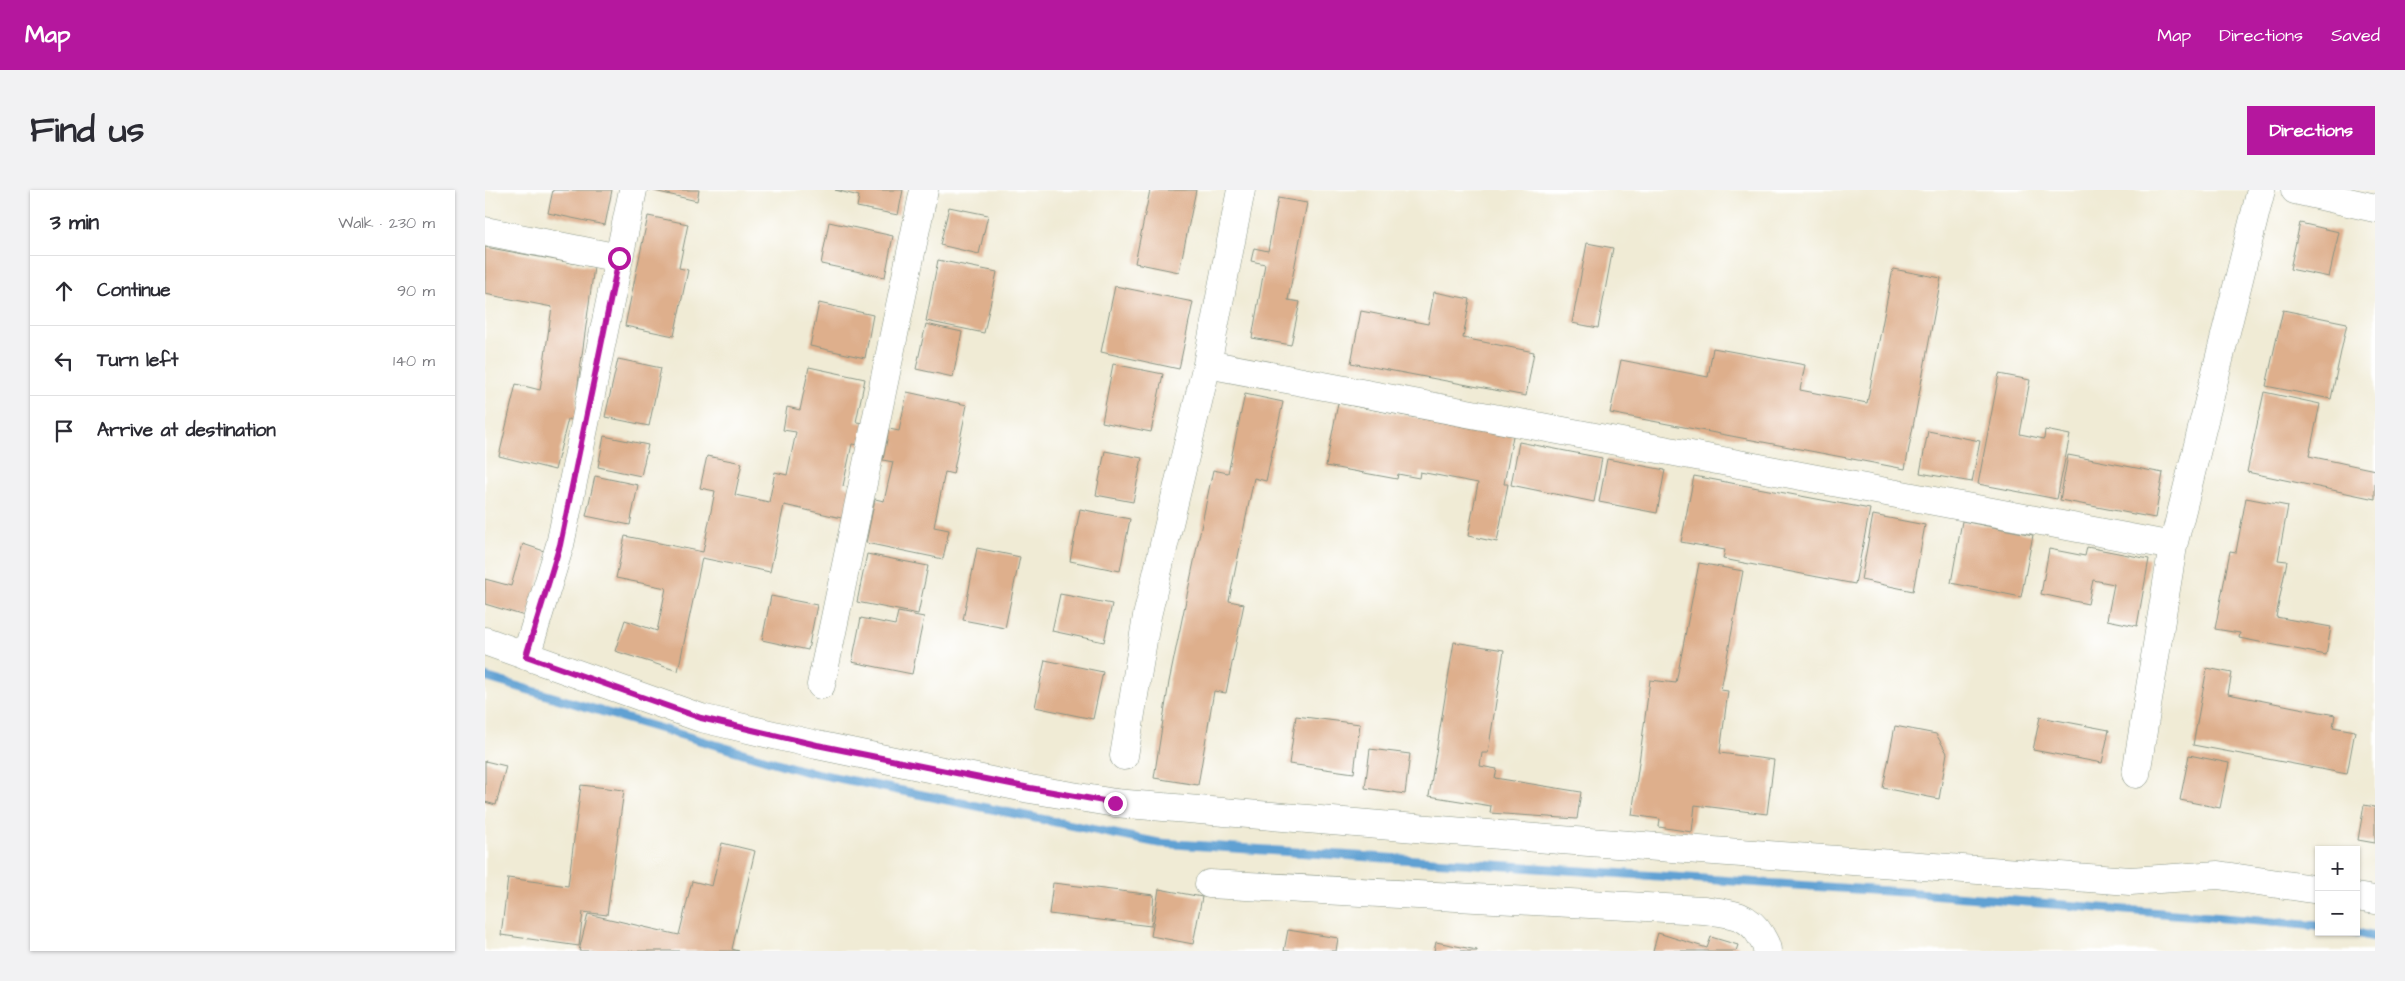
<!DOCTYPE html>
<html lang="en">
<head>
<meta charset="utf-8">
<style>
	:root { --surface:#fff; --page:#f2f2f3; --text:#2b2b33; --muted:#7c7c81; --line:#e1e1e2; --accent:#b5179e }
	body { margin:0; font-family:"Architects Daughter",sans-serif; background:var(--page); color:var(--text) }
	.controls { position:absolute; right:15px; bottom:15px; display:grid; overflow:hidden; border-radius:0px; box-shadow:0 1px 4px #0004 }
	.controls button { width:45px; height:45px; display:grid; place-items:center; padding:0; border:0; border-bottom:1px solid var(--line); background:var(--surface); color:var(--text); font:25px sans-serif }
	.stop { position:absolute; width:15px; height:15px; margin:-11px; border:4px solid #b5179e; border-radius:50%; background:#fff }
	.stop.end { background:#b5179e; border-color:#fff; box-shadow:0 1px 5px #0008 }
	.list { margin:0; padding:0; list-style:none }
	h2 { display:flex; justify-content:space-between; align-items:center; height:65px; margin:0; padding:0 20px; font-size:21px }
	h2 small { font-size:16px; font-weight:400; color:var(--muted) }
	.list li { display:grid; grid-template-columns:32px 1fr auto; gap:15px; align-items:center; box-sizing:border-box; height:70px; padding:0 20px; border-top:1px solid var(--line) }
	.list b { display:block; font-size:19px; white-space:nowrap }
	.list em { font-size:16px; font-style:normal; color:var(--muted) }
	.icon { flex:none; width:28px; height:28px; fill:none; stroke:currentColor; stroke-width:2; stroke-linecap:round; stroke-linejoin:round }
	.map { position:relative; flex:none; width:1890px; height:761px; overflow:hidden; border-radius:0px }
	header { display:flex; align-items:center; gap:30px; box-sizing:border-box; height:70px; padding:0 25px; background:var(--accent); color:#fff }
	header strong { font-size:24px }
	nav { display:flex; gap:28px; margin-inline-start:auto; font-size:18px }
	.intro { display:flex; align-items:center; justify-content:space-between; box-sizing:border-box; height:120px; padding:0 30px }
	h1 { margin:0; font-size:35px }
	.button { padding:12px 22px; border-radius:0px; background:var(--accent); color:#fff; font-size:18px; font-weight:700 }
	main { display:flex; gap:30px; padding:0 30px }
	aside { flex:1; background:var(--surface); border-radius:0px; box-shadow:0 1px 4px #0004 }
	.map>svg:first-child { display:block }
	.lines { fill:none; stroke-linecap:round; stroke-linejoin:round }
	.stream { stroke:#60a1d3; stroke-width:9 }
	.building { fill:#deaf8c }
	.minor-casing { stroke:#889484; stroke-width:29 }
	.minor { stroke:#fff; stroke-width:28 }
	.route { stroke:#b5179e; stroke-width:6 }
</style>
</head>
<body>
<header>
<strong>Map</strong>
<nav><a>Map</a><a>Directions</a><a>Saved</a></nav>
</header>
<div class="intro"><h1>Find us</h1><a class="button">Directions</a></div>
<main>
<aside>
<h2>3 min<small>Walk · 230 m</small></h2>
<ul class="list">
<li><svg class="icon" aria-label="ahead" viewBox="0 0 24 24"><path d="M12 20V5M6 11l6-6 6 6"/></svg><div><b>Continue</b></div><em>90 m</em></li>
<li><svg class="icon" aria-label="left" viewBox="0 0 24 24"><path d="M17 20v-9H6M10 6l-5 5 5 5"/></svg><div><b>Turn left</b></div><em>140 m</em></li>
<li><svg class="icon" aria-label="arrive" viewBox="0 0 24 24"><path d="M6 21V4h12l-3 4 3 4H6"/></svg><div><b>Arrive at destination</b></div></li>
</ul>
</aside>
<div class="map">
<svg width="1890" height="761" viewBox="0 0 1890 761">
	<rect width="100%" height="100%" fill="#fff"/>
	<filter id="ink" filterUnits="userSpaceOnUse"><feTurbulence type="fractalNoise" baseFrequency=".02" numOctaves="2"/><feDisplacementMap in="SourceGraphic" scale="10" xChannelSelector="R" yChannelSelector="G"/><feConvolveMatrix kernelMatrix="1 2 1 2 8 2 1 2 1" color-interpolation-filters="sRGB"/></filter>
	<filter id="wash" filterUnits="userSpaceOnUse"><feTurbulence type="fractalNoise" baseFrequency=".0096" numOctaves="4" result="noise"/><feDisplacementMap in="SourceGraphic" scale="20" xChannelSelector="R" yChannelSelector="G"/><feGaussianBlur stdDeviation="1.12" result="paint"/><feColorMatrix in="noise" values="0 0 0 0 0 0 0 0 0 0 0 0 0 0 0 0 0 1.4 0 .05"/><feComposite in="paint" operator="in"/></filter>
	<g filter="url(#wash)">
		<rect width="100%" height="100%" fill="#f0ebd5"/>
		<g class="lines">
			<path class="stream" d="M 0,487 L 319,581 L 674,653 L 1432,703 L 1834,736
				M 1867,742 L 1890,747"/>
		</g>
		<g id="blocks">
			<path class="building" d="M 68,0 L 127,0 L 120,35 L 63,23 Z
				M 165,0 L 214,0 L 212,11 Z
				M 350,0 L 418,0 L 413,25 L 372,17 L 374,6 Z
				M 665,0 L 711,0 L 694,82 L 650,73 Z
				M 793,8 L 822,13 L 803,110 L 815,112 L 806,155 L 767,148 L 780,74 L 766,71 L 769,58 L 783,61 Z
				M 464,17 L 503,25 L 494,64 L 455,55 Z
				M 163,26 L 203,34 L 194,78 L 203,80 L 189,146 L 140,136 Z
				M 344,32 L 408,46 L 400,87 L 336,74 Z
				M 1815,33 L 1854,42 L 1844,87 L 1805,79 Z
				M 1102,53 L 1128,58 L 1113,138 L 1087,133 Z
				M 0,57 L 109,77 L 91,209 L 93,232 L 83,229 L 70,280 L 14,266 L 31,194 L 55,200 L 67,117 L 0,104 Z
				M 453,70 L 512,82 L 499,143 L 441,131 Z
				M 1408,79 L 1456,88 L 1420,279 L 1125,223 L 1136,170 L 1223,187 L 1228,158 L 1320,175 L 1315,200 L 1382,213 Z
				M 630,96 L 708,112 L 694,179 L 616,162 Z
				M 949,102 L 985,109 L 978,148 L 1049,162 L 1041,206 L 866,173 L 876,121 L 943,134 Z
				M 334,113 L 388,125 L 380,168 L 325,156 Z
				M 1798,120 L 1862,133 L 1846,209 L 1781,196 Z
				M 441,134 L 477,142 L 468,187 L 431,179 Z
				M 133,169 L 176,178 L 164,236 L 120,227 Z
				M 628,174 L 678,184 L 666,242 L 617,232 Z
				M 324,177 L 380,189 L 371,232 L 380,233 L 375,255 L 367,254 L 358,296 L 367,298 L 361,329 L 299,315 L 285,382 L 217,368 L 193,481 L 130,461 L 140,430 L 172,441 L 181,398 L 131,388 L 140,346 L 218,362 L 230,301 L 215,298 L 222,266 L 257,273 L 250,305 L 284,312 L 290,282 L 302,285 L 311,242 L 298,240 L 302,217 L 315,220 Z
				M 1514,184 L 1545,190 L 1535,244 L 1559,249 L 1560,240 L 1585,245 L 1572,309 L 1493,294 Z
				M 422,202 L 482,215 L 468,284 L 460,282 L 449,337 L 464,340 L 458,369 L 381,353 L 390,309 L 399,311 L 408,272 L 398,270 L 404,239 L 414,241 Z
				M 1779,202 L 1835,214 L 1824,266 L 1890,280 L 1890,309 L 1762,282 Z
				M 760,204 L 798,212 L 781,291 L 769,288 L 744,411 L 759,414 L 741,503 L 729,501 L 713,595 L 669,588 L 684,492 L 728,280 L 743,283 Z
				M 853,213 L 1028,246 L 1019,294 L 1023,294 L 1012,352 L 983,346 L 993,293 L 935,282 L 934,288 L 913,284 L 912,289 L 841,276 Z
				M 1443,241 L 1495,251 L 1487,292 L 1435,283 Z
				M 119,246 L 163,255 L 156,286 L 113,277 Z
				M 1034,252 L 1117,268 L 1109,312 L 1026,295 Z
				M 620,261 L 657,268 L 648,312 L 611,305 Z
				M 1583,265 L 1678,283 L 1670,328 L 1575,310 Z
				M 1122,269 L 1180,280 L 1172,323 L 1114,312 Z
				M 110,286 L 153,295 L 145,335 L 101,326 Z
				M 1209,286 L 1385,319 L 1370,394 L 1238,369 L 1240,360 L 1196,352 Z
				M 1761,308 L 1803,316 L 1793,370 L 1802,371 L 1791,427 L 1846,437 L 1841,465 L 1754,448 L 1755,443 L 1730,439 L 1745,361 L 1751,362 Z
				M 595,319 L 645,329 L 635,381 L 585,371 Z
				M 1388,325 L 1440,335 L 1428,401 L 1376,390 Z
				M 1477,331 L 1548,345 L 1536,407 L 1466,393 Z
				M 38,354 L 62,362 L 43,427 L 0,414 L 0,389 L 26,396 Z
				M 1602,357 L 1664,369 L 1652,436 L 1622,430 L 1629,394 L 1608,390 L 1603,414 L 1556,404 L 1564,359 L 1600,366 Z
				M 492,358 L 535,367 L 520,438 L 478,430 Z
				M 382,364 L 443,376 L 433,424 L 372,412 Z
				M 1214,373 L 1258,381 L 1236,500 L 1243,501 L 1235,563 L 1289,570 L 1282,624 L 1210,615 L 1207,642 L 1174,637 L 1175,629 L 1147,625 L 1165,490 L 1191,493 Z
				M 575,404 L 627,414 L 619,452 L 567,441 Z
				M 286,406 L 332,415 L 323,460 L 277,450 Z
				M 413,422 L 439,427 L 427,484 L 367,472 L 376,428 L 410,435 Z
				M 969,452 L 1019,460 L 1003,563 L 997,563 L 995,576 L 1012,579 L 1010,588 L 1096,602 L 1092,629 L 1005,623 L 1006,616 L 944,606 Z
				M 560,470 L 618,482 L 608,529 L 550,517 Z
				M 1722,478 L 1747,483 L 1743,504 L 1850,525 L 1848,537 L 1870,541 L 1862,584 L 1708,555 Z
				M 811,526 L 875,534 L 869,583 L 804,574 Z
				M 1555,527 L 1624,540 L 1617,573 L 1548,560 Z
				M 1410,536 L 1451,544 L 1462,563 L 1454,609 L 1398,598 Z
				M 885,559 L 925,564 L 920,604 L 880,598 Z
				M 1704,565 L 1744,573 L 1735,618 L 1695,610 Z
				M 0,571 L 21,576 L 11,615 L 0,612 Z
				M 96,595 L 139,600 L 122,725 L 98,722 L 94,756 L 16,745 L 23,688 L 83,696 Z
				M 1879,615 L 1890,617 L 1890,653 L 1873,650 Z
				M 237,653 L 270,661 L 247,759 L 254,761 L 94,761 L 103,724 L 194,745 L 207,691 L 227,696 Z
				M 568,693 L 669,705 L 666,736 L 564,724 Z
				M 674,699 L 717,707 L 708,754 L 666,746 Z
				M 803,740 L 853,748 L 851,761 L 799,761 Z
				M 1173,743 L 1222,758 L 1226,747 L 1253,755 L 1251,761 L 1168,761 Z
				M 951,752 L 992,760 L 992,761 L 949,761 Z"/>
		</g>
	</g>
	<g filter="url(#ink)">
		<use href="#blocks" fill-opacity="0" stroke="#889484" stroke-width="1"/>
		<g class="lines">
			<g class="minor-casing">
				<path id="minor" d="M 1810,0 L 1890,18
					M 0,41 L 134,68
					M 722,174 L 1688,356
					M 0,451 L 216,528 L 332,555 L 545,599 L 630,613 L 1076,650 L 1645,691 L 1733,685 L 1834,700
					M 41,466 L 75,355 L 148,0
					M 336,495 L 439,0
					M 639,566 L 662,426 L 722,174 L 756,0
					M 1651,584 L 1688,356 L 1776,0
					M 724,694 L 1218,720 C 1242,723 1263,723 1276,746 C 1279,752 1282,755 1282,761
					M 1871,707 L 1890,710"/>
			</g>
			<use href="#minor" class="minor"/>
		</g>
	</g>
	<g class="lines" filter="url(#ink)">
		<path class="route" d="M 134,68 L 75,355 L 41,466 L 216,528 L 332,555 L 545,598 L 630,613"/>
	</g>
</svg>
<div class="controls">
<button>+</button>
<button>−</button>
</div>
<div class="stop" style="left:134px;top:68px"></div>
<div class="stop end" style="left:630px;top:613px"></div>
</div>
</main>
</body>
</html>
